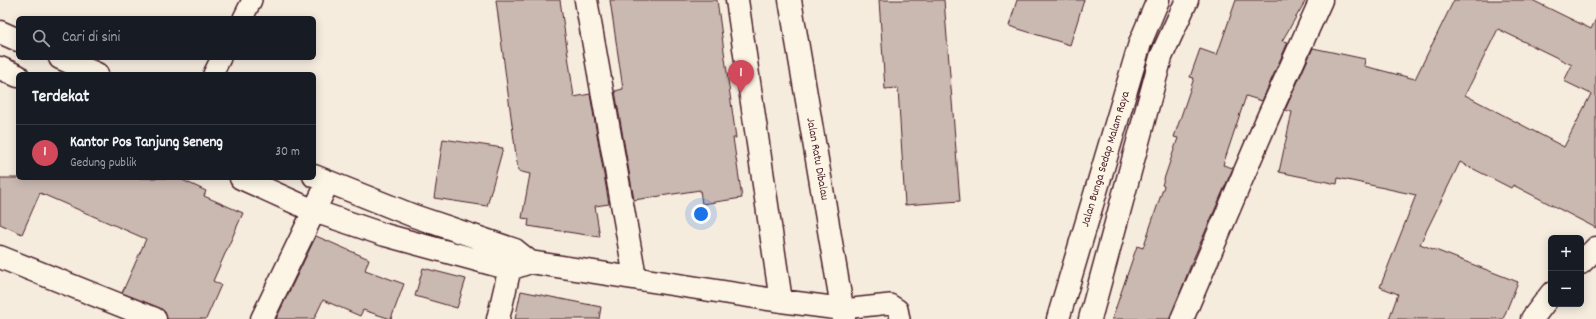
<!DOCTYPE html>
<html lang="id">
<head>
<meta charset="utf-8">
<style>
	:root { --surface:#171b24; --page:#242831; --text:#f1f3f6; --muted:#9ea1a6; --line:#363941; --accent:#d1495b }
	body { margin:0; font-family:Dekko,sans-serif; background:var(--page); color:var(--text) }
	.controls { position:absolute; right:12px; bottom:12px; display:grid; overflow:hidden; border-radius:6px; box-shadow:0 2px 10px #0003 }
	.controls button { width:36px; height:36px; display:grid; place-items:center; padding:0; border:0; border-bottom:1px solid var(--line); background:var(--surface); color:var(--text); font:20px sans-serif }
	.you { position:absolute; left:701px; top:214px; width:14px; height:14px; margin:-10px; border:3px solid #fff; border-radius:50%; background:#1a73e8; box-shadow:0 0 0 6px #1a73e833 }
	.badge { display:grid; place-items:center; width:26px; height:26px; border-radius:50%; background:var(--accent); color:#fff; font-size:13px; font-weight:700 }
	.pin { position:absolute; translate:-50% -33px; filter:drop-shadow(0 1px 2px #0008) }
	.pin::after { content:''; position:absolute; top:21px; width:14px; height:12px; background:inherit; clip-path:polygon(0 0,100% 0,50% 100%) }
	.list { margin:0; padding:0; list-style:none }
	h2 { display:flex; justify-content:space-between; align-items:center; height:52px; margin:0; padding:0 16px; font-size:17px }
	h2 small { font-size:13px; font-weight:400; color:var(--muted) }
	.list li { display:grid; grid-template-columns:26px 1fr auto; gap:12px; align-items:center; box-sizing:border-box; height:56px; padding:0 16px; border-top:1px solid var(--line) }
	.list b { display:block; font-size:15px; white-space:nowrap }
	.list p { margin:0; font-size:13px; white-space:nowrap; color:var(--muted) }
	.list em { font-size:13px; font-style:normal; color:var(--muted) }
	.icon { flex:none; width:22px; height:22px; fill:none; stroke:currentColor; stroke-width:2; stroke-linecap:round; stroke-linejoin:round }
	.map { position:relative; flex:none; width:1596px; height:319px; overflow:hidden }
	.search { position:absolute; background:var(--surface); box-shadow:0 2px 10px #0003; left:16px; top:16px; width:300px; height:44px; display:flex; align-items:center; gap:10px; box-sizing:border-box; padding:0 14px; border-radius:6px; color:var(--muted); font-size:15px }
	.panel { position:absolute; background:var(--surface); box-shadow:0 2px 10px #0003; left:16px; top:72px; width:300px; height:108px; border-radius:6px }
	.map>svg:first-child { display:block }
	.building { fill:#cab9b1; stroke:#4a1f2b; fill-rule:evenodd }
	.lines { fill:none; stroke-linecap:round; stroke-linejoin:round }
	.service-casing { stroke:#4a1f2b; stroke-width:22 }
	.minor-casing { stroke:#4a1f2b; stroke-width:25 }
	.tertiary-casing { stroke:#4a1f2b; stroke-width:25 }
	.secondary-casing { stroke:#4a1f2b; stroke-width:25 }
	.service { stroke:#fcf5e5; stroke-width:19 }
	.minor { stroke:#fcf5e5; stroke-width:22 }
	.tertiary { stroke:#fcf5e5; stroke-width:22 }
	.secondary { stroke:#fcf5e5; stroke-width:22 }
	.labels { text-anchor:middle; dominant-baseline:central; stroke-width:3; stroke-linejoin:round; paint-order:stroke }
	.street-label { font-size:12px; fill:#4a1f2b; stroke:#fcf5e5 }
</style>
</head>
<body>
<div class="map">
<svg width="1596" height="319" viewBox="0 0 1596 319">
	<rect width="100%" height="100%" fill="#f5ecde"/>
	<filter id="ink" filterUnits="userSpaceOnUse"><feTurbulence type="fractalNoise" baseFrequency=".025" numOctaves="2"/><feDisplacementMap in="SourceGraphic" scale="8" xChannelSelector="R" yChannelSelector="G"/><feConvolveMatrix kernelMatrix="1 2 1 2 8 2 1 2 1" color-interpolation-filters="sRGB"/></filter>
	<g filter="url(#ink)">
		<path class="building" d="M 496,0 L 560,0 L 574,97 L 590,94 L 609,204 L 595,206 L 600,237 L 528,226 L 529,219 L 522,218 L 530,174 L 518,171 Z
			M 610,0 L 717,0 L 736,138 L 733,138 L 742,198 L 702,204 L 700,190 L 634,200 L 615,91 L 623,89 Z
			M 879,0 L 944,0 L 960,201 L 905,205 L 898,88 L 885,89 Z
			M 1017,0 L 1084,0 L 1070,45 L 1009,26 Z
			M 1236,0 L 1306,0 L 1282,41 L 1288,42 L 1262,101 L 1246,96 L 1223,165 L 1233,168 L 1192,262 L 1170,319 L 1112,319 L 1137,246 L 1143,248 L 1164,186 L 1162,185 L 1178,138 L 1174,137 L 1194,78 L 1190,77 L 1200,49 L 1217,55 Z
			M 1454,0 L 1532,0 L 1591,29 L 1596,19 L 1596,228 L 1513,185 L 1511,188 L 1460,162 L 1420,244 L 1518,282 L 1503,319 L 1389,319 L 1398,294 L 1380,287 L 1416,195 L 1338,178 L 1337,184 L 1279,172 L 1292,112 L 1285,110 L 1313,48 L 1365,59 L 1364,66 L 1415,79 ZM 1498,29 L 1572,65 L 1564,81 L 1591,94 L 1564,147 L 1465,95 Z
			M 443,139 L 503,148 L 487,206 L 434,198 Z
			M 0,178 L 178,178 L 206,191 L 204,196 L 243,213 L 213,281 L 221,285 L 206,319 L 167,319 L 165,312 L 160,308 L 122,293 L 146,239 L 40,193 L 22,234 L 0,224 Z
			M 316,236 L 369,259 L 365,270 L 404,284 L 391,319 L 363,310 L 360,316 L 323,300 L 314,319 L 276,319 Z
			M 423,268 L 466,279 L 457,308 L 415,296 Z
			M 521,291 L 601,307 L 599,319 L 515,319 Z"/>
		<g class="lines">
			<g class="service-casing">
				<path id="service" d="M 243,18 L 252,0
					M 213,74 L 221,58
					M 843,309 L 890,304 L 898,309 L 900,319"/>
			</g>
			<g class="minor-casing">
				<path id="minor" d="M 586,0 L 635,277
					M 737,0 L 781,301
					M 0,32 L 18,40
					M 60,58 L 97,74
					M 0,68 L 18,76
					M 314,176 L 414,216 L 515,250 L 530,262
					M 241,178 L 314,211 L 385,235 L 510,269 L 530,262 L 781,301 L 843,309
					M 0,257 L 155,319
					M 1581,263 L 1596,248
					M 262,319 L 328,182
					M 498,319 L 513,255
					M 1182,319 L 1266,122 L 1321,0
					M 1532,319 L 1551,294"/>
			</g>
			<g class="tertiary-casing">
				<path id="tertiary" d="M 1058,319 L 1140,43 L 1158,0
					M 1090,319 L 1161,57 L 1187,0"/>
			</g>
			<g class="secondary-casing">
				<path id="secondary" d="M 790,0 L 844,319"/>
			</g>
			<use href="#service" class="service"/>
			<use href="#minor" class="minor"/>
			<use href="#tertiary" class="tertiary"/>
			<use href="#secondary" class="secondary"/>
		</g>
	</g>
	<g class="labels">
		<g class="street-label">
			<text transform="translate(817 159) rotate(80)">Jalan Ratu Dibalau</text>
			<text transform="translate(1106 159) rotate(-73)">Jalan Bunga Sedap Malam Raya</text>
		</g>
	</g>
</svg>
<div class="controls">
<button>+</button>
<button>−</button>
</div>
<div class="you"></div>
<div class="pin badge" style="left:741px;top:93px">1</div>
<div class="search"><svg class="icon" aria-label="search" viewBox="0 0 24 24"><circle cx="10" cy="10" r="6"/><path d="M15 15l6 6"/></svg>Cari di sini</div>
<section class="panel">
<h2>Terdekat<small></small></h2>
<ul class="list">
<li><span class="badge">1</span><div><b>Kantor Pos Tanjung Seneng</b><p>Gedung publik</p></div><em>30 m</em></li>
</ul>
</section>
</div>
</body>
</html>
